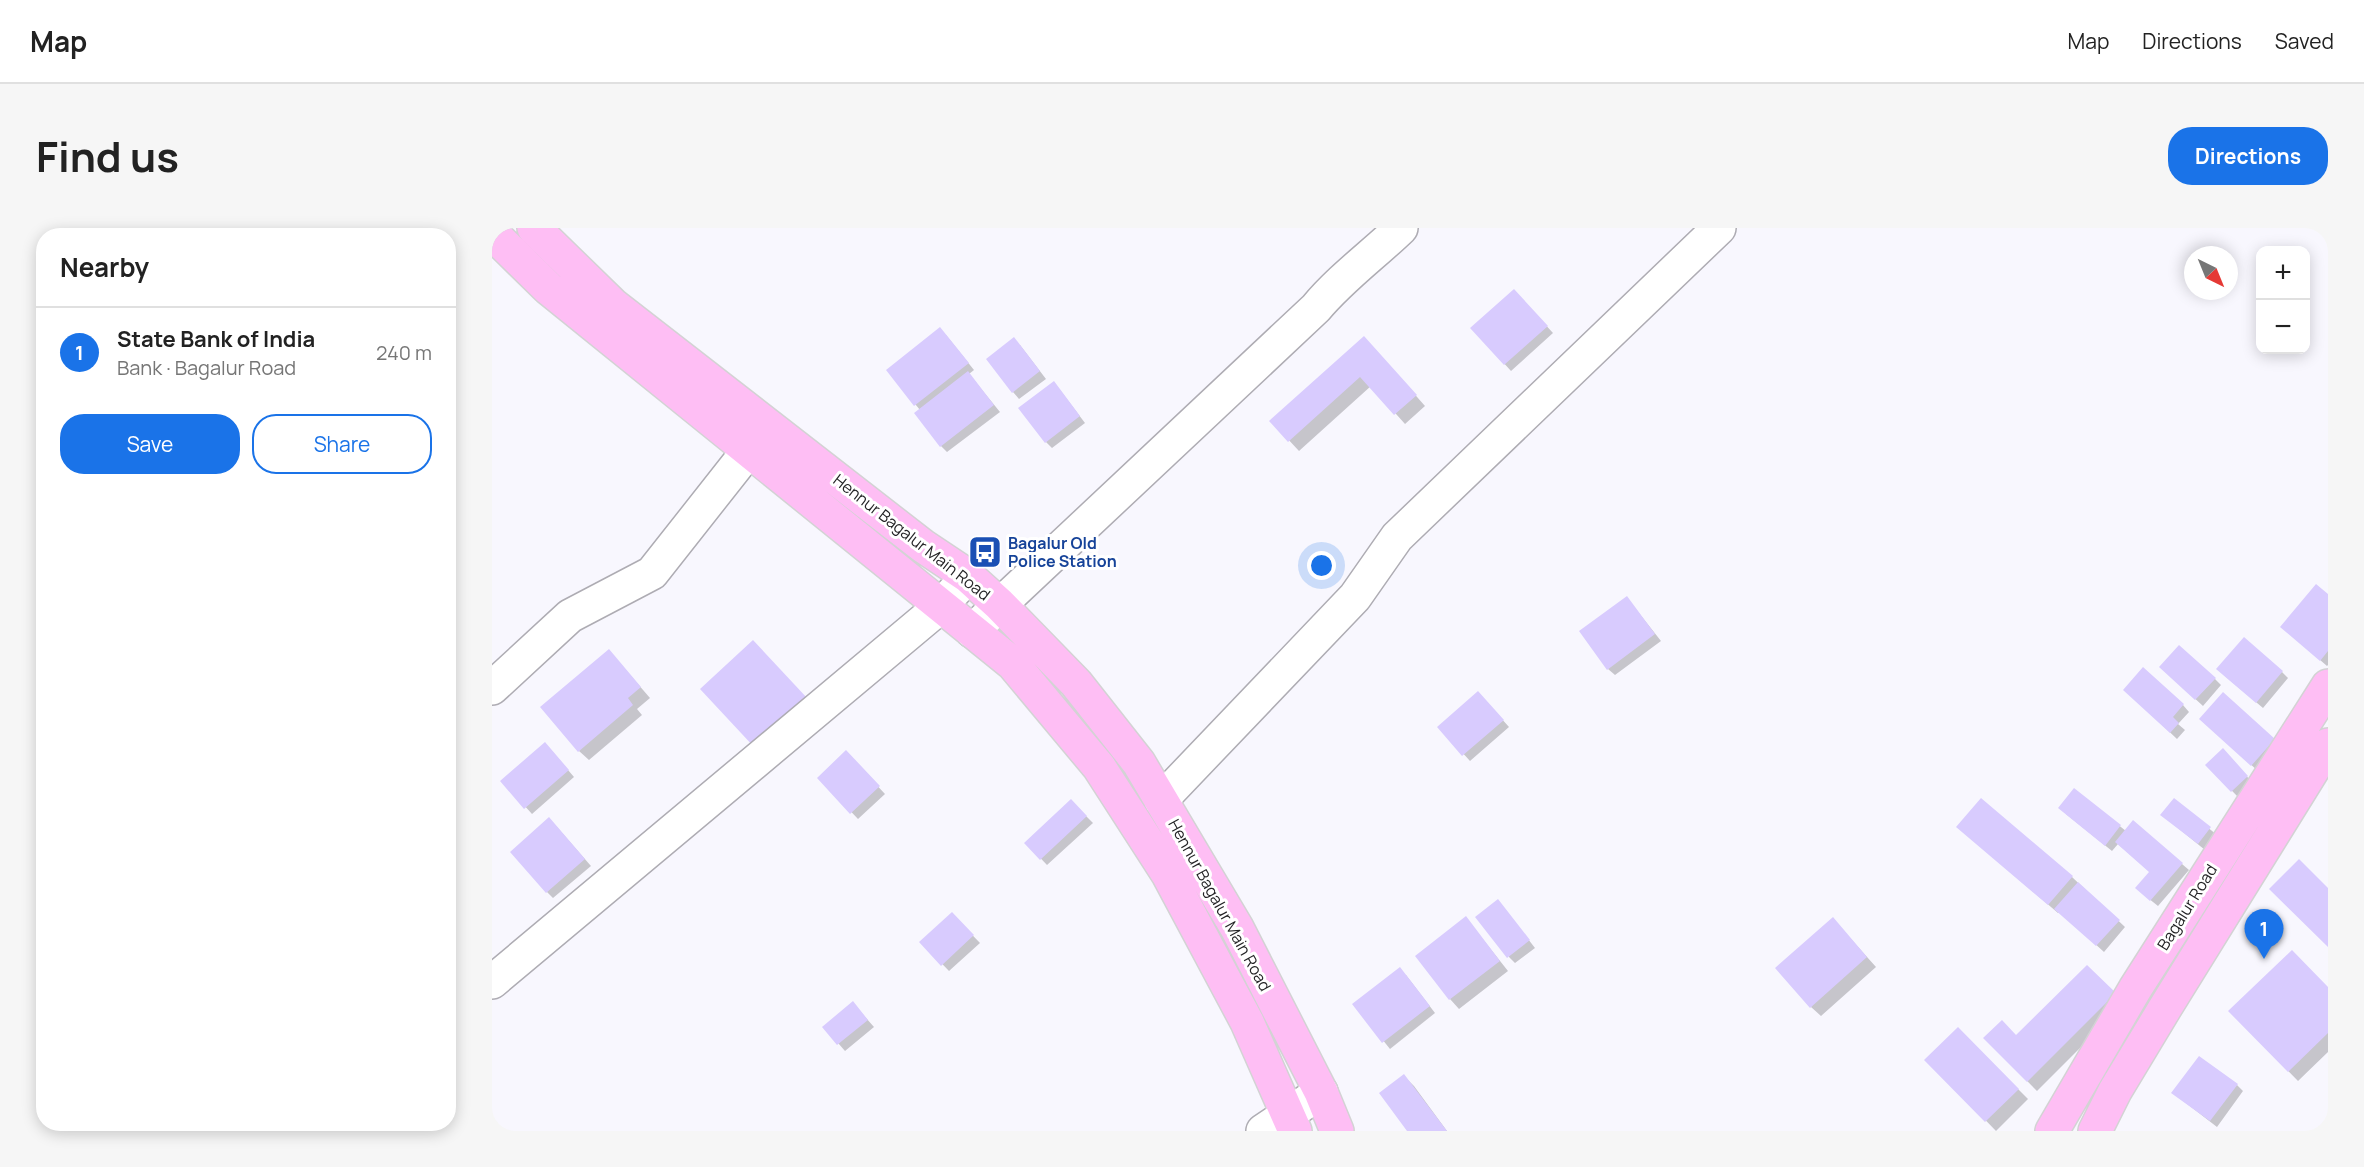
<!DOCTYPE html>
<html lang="en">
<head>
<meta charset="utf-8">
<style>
	:root { --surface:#fff; --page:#f6f6f6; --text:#222; --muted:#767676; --line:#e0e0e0; --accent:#1a73e8 }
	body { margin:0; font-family:Manrope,sans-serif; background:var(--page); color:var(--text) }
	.controls { position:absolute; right:18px; top:18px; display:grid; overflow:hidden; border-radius:12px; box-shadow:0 3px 15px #0003 }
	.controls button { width:54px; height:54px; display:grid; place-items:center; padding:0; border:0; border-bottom:2px solid var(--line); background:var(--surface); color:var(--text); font:30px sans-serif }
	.compass { position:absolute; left:1692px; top:18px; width:54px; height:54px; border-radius:50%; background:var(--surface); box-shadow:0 3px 15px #0003; rotate:137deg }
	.you { position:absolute; left:830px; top:338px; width:21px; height:21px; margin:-15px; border:4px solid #fff; border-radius:50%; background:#1a73e8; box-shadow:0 0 0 9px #1a73e833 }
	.badge { display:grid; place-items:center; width:39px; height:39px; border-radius:50%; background:var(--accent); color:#fff; font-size:20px; font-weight:700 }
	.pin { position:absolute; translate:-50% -50px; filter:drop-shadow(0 2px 3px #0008) }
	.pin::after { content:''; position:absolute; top:32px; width:21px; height:18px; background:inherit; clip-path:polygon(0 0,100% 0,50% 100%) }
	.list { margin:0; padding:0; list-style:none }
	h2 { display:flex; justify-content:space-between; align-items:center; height:78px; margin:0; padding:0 24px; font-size:26px }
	h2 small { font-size:20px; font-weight:400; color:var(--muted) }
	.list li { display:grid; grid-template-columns:39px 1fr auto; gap:18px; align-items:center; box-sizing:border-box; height:90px; padding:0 24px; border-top:2px solid var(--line) }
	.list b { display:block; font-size:22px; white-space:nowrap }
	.list p { margin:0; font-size:20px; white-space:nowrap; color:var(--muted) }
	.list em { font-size:20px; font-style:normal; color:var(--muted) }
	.actions { display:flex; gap:12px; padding:18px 24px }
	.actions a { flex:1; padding:14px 0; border:2px solid var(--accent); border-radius:24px; text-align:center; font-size:21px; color:var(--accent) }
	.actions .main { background:var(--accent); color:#fff }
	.map { position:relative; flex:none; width:1836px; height:903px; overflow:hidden; border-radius:24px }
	header { display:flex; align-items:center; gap:36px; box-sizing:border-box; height:84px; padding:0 30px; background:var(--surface); border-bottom:2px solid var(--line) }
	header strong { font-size:28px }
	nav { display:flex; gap:33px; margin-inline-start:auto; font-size:21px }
	.intro { display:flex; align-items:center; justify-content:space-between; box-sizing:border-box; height:144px; padding:0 36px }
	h1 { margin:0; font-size:42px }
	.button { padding:15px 27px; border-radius:24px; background:var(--accent); color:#fff; font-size:21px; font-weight:700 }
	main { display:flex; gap:36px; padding:0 36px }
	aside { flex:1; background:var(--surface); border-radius:24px; box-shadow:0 3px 15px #0003 }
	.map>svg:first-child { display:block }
	.shadow { fill:#0003 }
	.building { fill:#d8cbfe }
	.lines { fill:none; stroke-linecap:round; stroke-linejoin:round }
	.minor-casing { stroke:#aeacb3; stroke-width:36 }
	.major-casing { stroke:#d3d3d4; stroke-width:36 }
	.minor { stroke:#fff; stroke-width:33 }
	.major { stroke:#febef4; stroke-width:33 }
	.labels { text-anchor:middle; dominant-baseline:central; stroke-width:6; stroke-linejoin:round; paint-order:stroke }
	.street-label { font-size:16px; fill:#242426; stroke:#fff }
	.transit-label { font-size:16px; font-weight:bold; fill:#164399; stroke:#fff; text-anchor:start }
</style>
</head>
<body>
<header>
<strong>Map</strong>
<nav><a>Map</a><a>Directions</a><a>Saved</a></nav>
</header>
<div class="intro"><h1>Find us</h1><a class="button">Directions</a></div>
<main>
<aside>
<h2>Nearby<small></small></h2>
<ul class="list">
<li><span class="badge">1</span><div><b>State Bank of India</b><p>Bank · Bagalur Road</p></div><em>240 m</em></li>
</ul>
<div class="actions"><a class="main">Save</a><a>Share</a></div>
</aside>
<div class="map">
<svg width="1836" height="903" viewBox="0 0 1836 903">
	<rect width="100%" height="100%" fill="#f8f7fe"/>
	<path class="shadow" d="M 1028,69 L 1061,105 L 1019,143 L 980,100 Z
		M 454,107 L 482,142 L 477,146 L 508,184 L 455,224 L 449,218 L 428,182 L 396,143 Z
		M 528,117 L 554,151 L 527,171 L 521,164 Z
		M 881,119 L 933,178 L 913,196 L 879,158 L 807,223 L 779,193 Z
		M 568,162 L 593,195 L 560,220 L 554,214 Z
		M 1836,368 L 1836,437 L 1835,438 L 1797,405 Z
		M 1135,370 L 1169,413 L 1123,447 L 1116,441 Z
		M 126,433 L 158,470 L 145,481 L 150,487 L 97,532 L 87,523 Z
		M 1790,444 L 1796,450 L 1771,480 L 1733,448 Z
		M 1675,445 L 1723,451 L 1729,457 L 1711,478 Z
		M 1633,462 L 1691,477 L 1697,484 L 1686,496 L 1693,502 L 1685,511 Z
		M 1731,466 L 1782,512 L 1766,543 L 1715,497 Z
		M 992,471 L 1017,499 L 978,533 L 947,499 Z
		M 59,522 L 82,549 L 40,586 L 10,553 Z
		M 1731,523 L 1761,555 L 1746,569 L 1715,537 Z
		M 354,524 L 393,566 L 366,591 L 327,550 Z
		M 1582,562 L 1634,603 L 1641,594 L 1697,642 L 1666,678 L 1651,666 L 1658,644 L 1626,616 L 1620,623 L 1574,586 Z
		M 1682,572 L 1725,607 L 1713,622 L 1670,587 Z
		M 579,573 L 601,595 L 555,637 L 534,615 Z
		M 64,598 L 99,638 L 61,670 L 55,664 Z
		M 1476,608 L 1580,649 L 1633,699 L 1612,724 L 1568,684 L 1566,685 Z
		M 1012,680 L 1043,720 L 1023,735 L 1017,729 Z
		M 460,686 L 488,715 L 457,743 L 429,714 Z
		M 974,690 L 1016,743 L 967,781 L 958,771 Z
		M 1350,701 L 1384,739 L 1329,788 L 1319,779 Z
		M 1595,739 L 1632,776 L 1545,863 L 1493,810 L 1524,809 Z
		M 914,747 L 943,785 L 898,821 L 862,776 Z
		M 1836,761 L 1836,824 L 1806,853 L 1738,783 Z
		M 367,782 L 382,799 L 353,823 L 332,799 Z
		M 1466,801 L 1536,871 L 1504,903 L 1435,832 Z
		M 912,848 L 922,858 L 955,903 L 917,903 Z
		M 1745,857 L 1751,863 L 1725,899 L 1681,865 Z"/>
	<path class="building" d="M 1022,61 L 1056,98 L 1012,137 L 978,100 Z
		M 448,99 L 477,135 L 422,178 L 394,142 Z
		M 872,108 L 925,167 L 902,187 L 868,149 L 796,214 L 777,193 Z
		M 522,109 L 548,143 L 520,165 L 494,131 Z
		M 476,143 L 502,177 L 448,219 L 422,185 Z
		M 562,153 L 588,188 L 553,215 L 526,180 Z
		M 1824,356 L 1836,366 L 1836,423 L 1828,433 L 1788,399 Z
		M 1135,368 L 1163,406 L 1115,442 L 1087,403 Z
		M 1752,409 L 1791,443 L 1764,475 L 1724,441 Z
		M 261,412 L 316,471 L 263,520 L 208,461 Z
		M 1687,417 L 1724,450 L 1703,472 L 1667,439 Z
		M 117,421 L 149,459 L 136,470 L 141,477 L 86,524 L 48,479 Z
		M 1651,439 L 1692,476 L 1681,489 L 1687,495 L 1678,505 L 1631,462 Z
		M 986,463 L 1012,492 L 970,528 L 945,499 Z
		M 1731,464 L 1783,511 L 1759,538 L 1707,491 Z
		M 53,514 L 77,542 L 32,581 L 8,553 Z
		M 1731,520 L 1756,548 L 1739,564 L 1713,537 Z
		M 354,522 L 388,558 L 358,586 L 325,550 Z
		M 1582,560 L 1629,597 L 1613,618 L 1566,580 Z
		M 1489,570 L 1581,648 L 1556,677 L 1464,599 Z
		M 1682,570 L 1719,599 L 1706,616 L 1668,587 Z
		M 579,571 L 595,588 L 548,632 L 532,615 Z
		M 57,589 L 93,631 L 54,665 L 18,624 Z
		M 1641,592 L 1691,635 L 1658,673 L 1643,660 L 1657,644 L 1623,614 Z
		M 1807,631 L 1836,660 L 1836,719 L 1777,661 Z
		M 1586,654 L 1628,692 L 1604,718 L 1562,681 Z
		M 1006,671 L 1038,712 L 1015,730 L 983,689 Z
		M 460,684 L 482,707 L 449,738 L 427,714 Z
		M 974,688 L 1008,733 L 957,772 L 923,728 Z
		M 1341,689 L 1375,729 L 1318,780 L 1283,740 Z
		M 1800,722 L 1836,759 L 1836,805 L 1796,844 L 1736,783 Z
		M 1595,737 L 1624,765 L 1535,854 L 1491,810 L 1510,792 L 1524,807 Z
		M 908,739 L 938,778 L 890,815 L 860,776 Z
		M 361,773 L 376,792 L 345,817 L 330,799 Z
		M 1466,799 L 1527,861 L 1493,894 L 1432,832 Z
		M 1707,828 L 1746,856 L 1718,893 L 1679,865 Z
		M 912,846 L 955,903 L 915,903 L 887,865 Z"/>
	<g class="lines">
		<g class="minor-casing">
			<path id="minor" d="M 480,403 L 824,80 C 849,50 881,27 909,0
				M 0,460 L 78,388 L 160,345 L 257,222
				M 669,572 L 863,369 L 905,309 L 1227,0
				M 0,754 L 449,378 L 476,348
				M 771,903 L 829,864"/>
		</g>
		<g class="major-casing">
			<path id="major" d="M 42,0 L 121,77 L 431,318 L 476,348 L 507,376 L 584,455 L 647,535 L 745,700 L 829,864 L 845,903
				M 0,5 L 56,60 L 521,436 L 607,539 L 676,646 L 755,794 L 803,903
				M 1560,903 L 1643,761 L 1836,458
				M 1603,903 L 1623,863 L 1673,780 L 1836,517"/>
		</g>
		<use href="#minor" class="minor"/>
		<use href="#major" class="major"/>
	</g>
	<defs>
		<g id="bus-square" transform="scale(1.725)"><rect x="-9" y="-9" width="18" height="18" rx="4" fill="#1a4fb4" stroke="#fff"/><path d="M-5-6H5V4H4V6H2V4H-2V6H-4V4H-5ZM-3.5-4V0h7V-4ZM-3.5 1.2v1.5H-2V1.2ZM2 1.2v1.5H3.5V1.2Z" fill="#fff"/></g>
	</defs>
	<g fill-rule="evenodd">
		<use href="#bus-square" x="493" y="324"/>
	</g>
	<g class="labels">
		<g class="street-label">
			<text transform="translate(420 309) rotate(38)">Hennur Bagalur Main Road</text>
			<text transform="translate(728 677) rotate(61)">Hennur Bagalur Main Road</text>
			<text transform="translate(1695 679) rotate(-58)">Bagalur Road</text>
		</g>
		<g class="transit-label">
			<text x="516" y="315">Bagalur Old<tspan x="516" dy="18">Police Station</tspan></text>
		</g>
	</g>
</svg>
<div class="controls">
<button>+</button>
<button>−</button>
</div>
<svg class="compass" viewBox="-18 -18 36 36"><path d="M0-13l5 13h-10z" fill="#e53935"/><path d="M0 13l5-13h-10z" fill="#767676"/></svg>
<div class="you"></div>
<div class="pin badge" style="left:1772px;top:731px">1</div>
</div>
</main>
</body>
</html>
